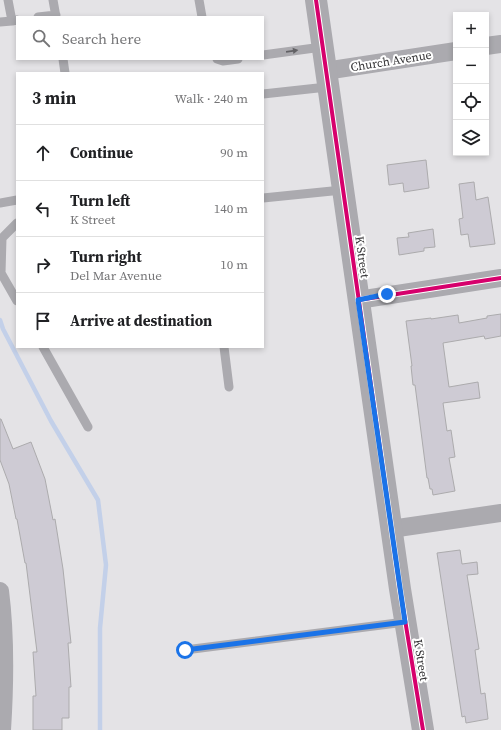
<!DOCTYPE html>
<html lang="en">
<head>
<meta charset="utf-8">
<style>
	:root { --surface:#fff; --page:#f6f6f6; --text:#202124; --muted:#757577; --line:#e0e0e0 }
	body { margin:0; font-family:"Source Serif 4",serif; background:var(--page); color:var(--text) }
	.controls { position:absolute; right:12px; top:12px; display:grid; overflow:hidden; border-radius:0px; box-shadow:0 2px 6px #0003 }
	.controls button { width:36px; height:36px; display:grid; place-items:center; padding:0; border:0; border-bottom:1px solid var(--line); background:var(--surface); color:var(--text); font:20px sans-serif }
	.stop { position:absolute; width:12px; height:12px; margin:-9px; border:3px solid #1a73e8; border-radius:50%; background:#fff }
	.stop.end { background:#1a73e8; border-color:#fff; box-shadow:0 1px 4px #0008 }
	.list { margin:0; padding:0; list-style:none }
	h2 { display:flex; justify-content:space-between; align-items:center; height:52px; margin:0; padding:0 16px; font-size:17px }
	h2 small { font-size:13px; font-weight:400; color:var(--muted) }
	.list li { display:grid; grid-template-columns:26px 1fr auto; gap:12px; align-items:center; box-sizing:border-box; height:56px; padding:0 16px; border-top:1px solid var(--line) }
	.list b { display:block; font-size:15px; white-space:nowrap }
	.list p { margin:0; font-size:13px; white-space:nowrap; color:var(--muted) }
	.list em { font-size:13px; font-style:normal; color:var(--muted) }
	.icon { flex:none; width:22px; height:22px; fill:none; stroke:currentColor; stroke-width:2; stroke-linecap:round; stroke-linejoin:round }
	.map { position:relative; flex:none; width:501px; height:730px; overflow:hidden }
	.search { position:absolute; background:var(--surface); box-shadow:0 2px 6px #0003; left:16px; top:16px; width:248px; height:44px; display:flex; align-items:center; gap:10px; box-sizing:border-box; padding:0 14px; border-radius:0px; color:var(--muted); font-size:15px }
	.panel { position:absolute; background:var(--surface); box-shadow:0 2px 6px #0003; left:16px; top:72px; width:248px; height:276px; border-radius:0px }
	.map>svg:first-child { display:block }
	.lines { fill:none; stroke-linecap:round; stroke-linejoin:round }
	.stream { stroke:#c3d0e9; stroke-width:4.5 }
	.building { fill:#cecbd4; stroke:#acabad }
	.service { stroke:#abaaaf; stroke-width:9 }
	.minor { stroke:#abaaaf; stroke-width:18 }
	.tertiary { stroke:#abaaaf; stroke-width:22 }
	.cycleway-casing { stroke:#fff; stroke-width:6 }
	.cycleway { stroke:#d6006c; stroke-width:4 }
	.oneway { fill:#626165 }
	.route { stroke:#1a73e8; stroke-width:5 }
	.labels { text-anchor:middle; dominant-baseline:central; stroke-width:4; stroke-linejoin:round; paint-order:stroke }
	.street-label { font-size:12px; fill:#323133; stroke:#fff }
</style>
</head>
<body>
<div class="map">
<svg width="501" height="730" viewBox="0 0 501 730">
	<rect width="100%" height="100%" fill="#e4e3e6"/>
	<g class="lines">
		<path class="stream" d="M 0,320 L 3,329 L 51,421 L 98,500 L 106,565 L 100,628 L 100,730"/>
	</g>
	<path class="building" d="M 426,160 L 429,188 L 404,192 L 403,183 L 389,185 L 387,165 Z
		M 474,182 L 476,200 L 488,197 L 495,244 L 470,247 L 468,234 L 461,235 L 459,219 L 463,218 L 459,184 Z
		M 433,229 L 435,247 L 424,248 L 424,251 L 399,255 L 397,238 L 409,237 L 408,233 Z
		M 501,314 L 501,336 L 485,339 L 484,336 L 443,343 L 449,387 L 478,382 L 480,398 L 443,403 L 447,431 L 451,430 L 455,457 L 449,458 L 455,491 L 433,495 L 432,489 L 430,489 L 428,478 L 427,478 L 415,385 L 413,385 L 411,366 L 412,366 L 406,321 L 431,318 L 431,319 L 458,315 L 459,323 L 487,318 L 487,316 Z
		M 0,419 L 1,419 L 13,449 L 31,442 L 45,479 L 53,520 L 55,519 L 63,569 L 71,643 L 68,643 L 71,687 L 69,687 L 69,718 L 62,718 L 62,730 L 33,730 L 33,696 L 36,696 L 33,652 L 37,652 L 26,563 L 25,563 L 17,519 L 16,519 L 9,484 L 0,460 Z
		M 460,550 L 462,564 L 477,562 L 478,574 L 467,575 L 479,649 L 475,650 L 481,694 L 485,693 L 488,719 L 466,723 L 465,716 L 462,717 L 437,553 Z"/>
	<g class="lines">
		<path class="service" d="M 8,0 L 12,21 L 17,20
			M 53,0 L 56,17
			M 199,0 L 202,17
			M 38,17 L 56,15
			M 0,22 L 12,21
			M 263,55 L 322,47
			M 63,59 L 65,73
			M 217,59 L 223,61 L 238,59
			M 263,94 L 327,87
			M 263,198 L 342,190
			M 0,203 L 17,200
			M 17,223 L 2,238 L 1,273 L 17,301
			M 43,347 L 88,427
			M 224,347 L 229,387
			M 185,650 L 405,622"/>
		<path class="minor" d="M 486,46 L 501,44
			M 325,71 L 456,51
			M 358,300 L 501,278
			M 391,529 L 501,513
			M 0,591 C 6,638 5,683 2,730"/>
		<path class="tertiary" d="M 316,0 L 400,589 L 423,730"/>
		<g class="cycleway-casing">
			<path id="cycleway" d="M 316,0 L 400,589 L 423,730
				M 358,300 L 501,278"/>
		</g>
		<use href="#cycleway" class="cycleway"/>
	</g>
	<defs><path id="oneway-solid" d="M-6-.8H1V-3.2L6.5 0L1 3.2V.8H-6Z"/></defs>
	<use class="oneway" href="#oneway-solid" transform="translate(292 51) rotate(-8)"/>
	<g class="lines">
		<path class="route" d="M 185,650 L 405,622 L 358,300 L 387,294"/>
	</g>
	<g class="labels">
		<g class="street-label">
			<text transform="translate(391 61) rotate(-9)">Church Avenue</text>
			<text transform="translate(362 257) rotate(82)">K Street</text>
			<text transform="translate(421 660) rotate(81)">K Street</text>
		</g>
	</g>
</svg>
<div class="controls">
<button>+</button>
<button>−</button>
<button><svg class="icon" aria-label="locate" viewBox="0 0 24 24"><circle cx="12" cy="12" r="6"/><path d="M12 2v4M12 18v4M2 12h4M18 12h4"/></svg></button>
<button><svg class="icon" aria-label="layers" viewBox="0 0 24 24"><path d="M12 4l9 5-9 5-9-5zM3 14l9 5 9-5"/></svg></button>
</div>
<div class="stop" style="left:185px;top:650px"></div>
<div class="stop end" style="left:387px;top:294px"></div>
<div class="search"><svg class="icon" aria-label="search" viewBox="0 0 24 24"><circle cx="10" cy="10" r="6"/><path d="M15 15l6 6"/></svg>Search here</div>
<section class="panel">
<h2>3 min<small>Walk · 240 m</small></h2>
<ul class="list">
<li><svg class="icon" aria-label="ahead" viewBox="0 0 24 24"><path d="M12 20V5M6 11l6-6 6 6"/></svg><div><b>Continue</b></div><em>90 m</em></li>
<li><svg class="icon" aria-label="left" viewBox="0 0 24 24"><path d="M17 20v-9H6M10 6l-5 5 5 5"/></svg><div><b>Turn left</b><p>K Street</p></div><em>140 m</em></li>
<li><svg class="icon" aria-label="right" viewBox="0 0 24 24"><path d="M7 20v-9h11M14 6l5 5-5 5"/></svg><div><b>Turn right</b><p>Del Mar Avenue</p></div><em>10 m</em></li>
<li><svg class="icon" aria-label="arrive" viewBox="0 0 24 24"><path d="M6 21V4h12l-3 4 3 4H6"/></svg><div><b>Arrive at destination</b></div></li>
</ul>
</section>
</div>
</body>
</html>
